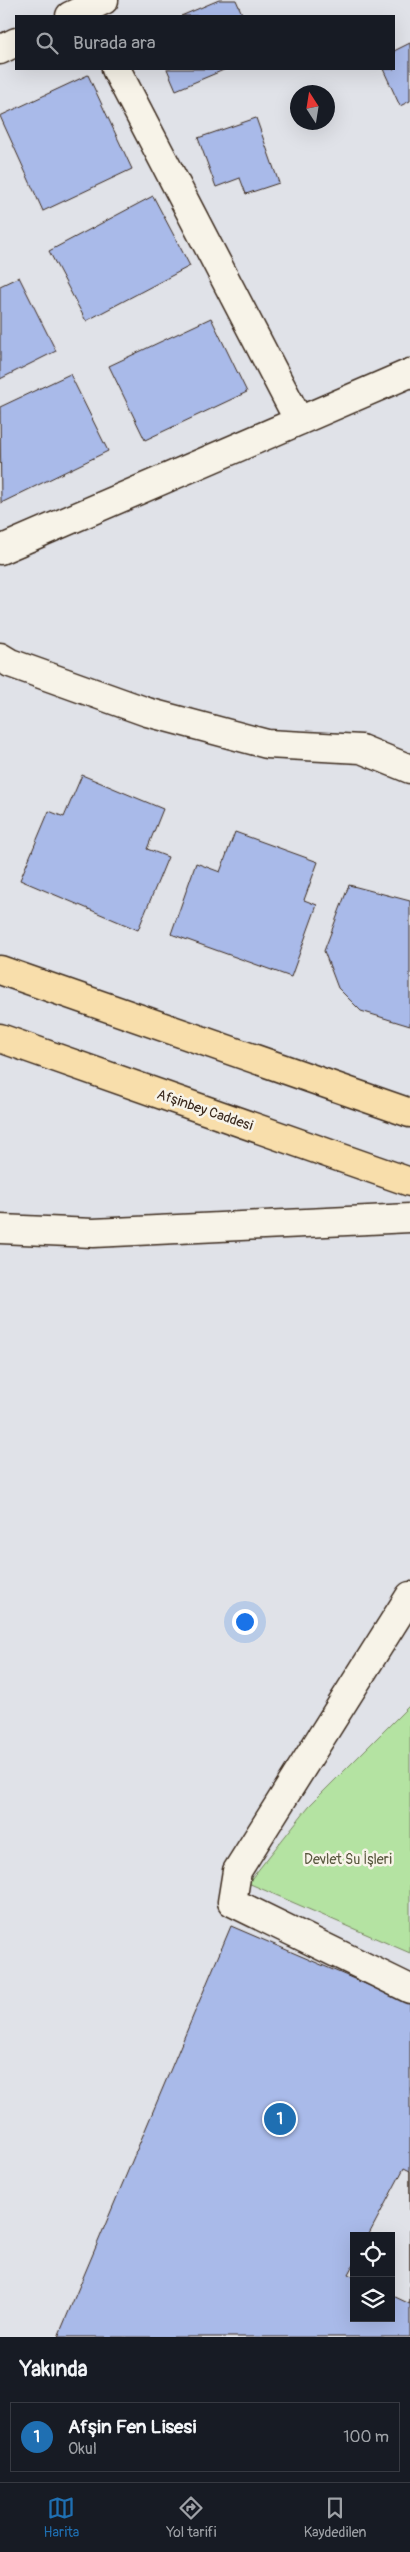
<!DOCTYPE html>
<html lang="tr">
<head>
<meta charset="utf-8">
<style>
	:root { --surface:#171b24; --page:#242831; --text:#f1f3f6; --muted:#9ea1a6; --line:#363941; --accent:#1f6fb2 }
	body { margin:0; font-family:Pangolin,sans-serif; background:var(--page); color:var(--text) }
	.controls { position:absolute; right:15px; bottom:15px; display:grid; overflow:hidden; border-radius:0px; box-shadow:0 5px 20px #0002 }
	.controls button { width:45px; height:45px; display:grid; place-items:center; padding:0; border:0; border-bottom:1px solid var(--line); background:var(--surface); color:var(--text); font:25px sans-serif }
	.compass { position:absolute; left:290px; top:85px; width:45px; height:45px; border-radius:50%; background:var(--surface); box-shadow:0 5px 20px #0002; rotate:348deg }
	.you { position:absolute; left:244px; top:1621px; width:18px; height:18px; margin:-12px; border:4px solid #fff; border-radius:50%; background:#1a73e8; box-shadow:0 0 0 8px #1a73e833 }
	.badge { display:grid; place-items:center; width:32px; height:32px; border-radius:50%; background:var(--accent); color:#fff; font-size:16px; font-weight:700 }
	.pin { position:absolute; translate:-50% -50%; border:2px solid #fff; box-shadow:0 1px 5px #0006 }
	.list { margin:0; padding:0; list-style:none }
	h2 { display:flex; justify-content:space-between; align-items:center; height:65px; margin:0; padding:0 20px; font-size:21px }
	h2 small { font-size:16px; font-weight:400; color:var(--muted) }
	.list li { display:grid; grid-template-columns:32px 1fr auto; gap:15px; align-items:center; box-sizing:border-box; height:70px; margin:0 10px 10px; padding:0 10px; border:1px solid var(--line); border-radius:0px }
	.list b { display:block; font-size:19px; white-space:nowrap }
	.list p { margin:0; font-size:16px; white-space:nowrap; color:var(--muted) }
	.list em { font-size:16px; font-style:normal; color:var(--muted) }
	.icon { flex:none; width:28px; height:28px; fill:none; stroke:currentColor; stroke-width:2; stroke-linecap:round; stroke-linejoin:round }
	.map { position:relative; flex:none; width:410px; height:2337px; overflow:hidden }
	.search { position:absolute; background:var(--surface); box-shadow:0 5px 20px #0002; left:15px; right:15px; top:15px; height:55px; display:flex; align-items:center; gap:12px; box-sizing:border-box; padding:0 18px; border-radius:0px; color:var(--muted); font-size:19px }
	.sheet { height:145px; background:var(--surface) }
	nav { display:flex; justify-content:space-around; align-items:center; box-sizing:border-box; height:70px; border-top:1px solid var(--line); background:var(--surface); font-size:14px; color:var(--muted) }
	nav a { display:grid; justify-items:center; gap:2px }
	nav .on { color:var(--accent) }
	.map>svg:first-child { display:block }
	.green { fill:#b4e3a2; stroke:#788660 }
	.building { fill:#a9bae9; stroke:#3b2a1e; fill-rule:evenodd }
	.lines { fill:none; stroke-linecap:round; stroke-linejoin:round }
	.minor-casing { stroke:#3b2a1e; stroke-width:31 }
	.major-casing { stroke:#3b2a1e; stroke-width:31 }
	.minor { stroke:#f7f3e8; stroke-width:28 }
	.major { stroke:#f8deab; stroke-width:28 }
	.labels { text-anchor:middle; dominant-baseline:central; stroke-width:5; stroke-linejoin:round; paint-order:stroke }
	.street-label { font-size:14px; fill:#3b2a1e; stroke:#f7f3e8 }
	.park-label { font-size:14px; fill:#59583f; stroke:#f7f3e8 }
</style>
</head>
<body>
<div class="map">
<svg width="410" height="2337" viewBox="0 0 410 2337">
	<rect width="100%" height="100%" fill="#e0e2e8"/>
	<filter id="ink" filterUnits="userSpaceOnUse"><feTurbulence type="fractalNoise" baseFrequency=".02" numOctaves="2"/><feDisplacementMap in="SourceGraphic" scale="10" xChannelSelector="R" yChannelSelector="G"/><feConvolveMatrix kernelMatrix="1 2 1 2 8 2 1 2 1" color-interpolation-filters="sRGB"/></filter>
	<g filter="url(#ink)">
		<path class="green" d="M 410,1705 L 410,1953 L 248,1883 L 309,1806 Z"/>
		<path class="building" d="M 219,0 L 236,0 L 243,16 L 181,16 Z
			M 410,43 L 410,101 L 400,106 L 383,69 L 394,69 L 394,51 Z
			M 167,69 L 226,69 L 176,90 Z
			M 88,75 L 132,169 L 43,211 L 0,116 Z
			M 256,118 L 279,183 L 246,194 L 240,178 L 216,187 L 198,138 Z
			M 153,196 L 190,266 L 86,321 L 49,251 Z
			M 19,277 L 56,351 L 0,379 L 0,286 Z
			M 211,318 L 247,392 L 145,440 L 109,366 Z
			M 70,374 L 108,451 L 1,503 L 0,407 Z
			M 82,775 L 163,809 L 147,849 L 168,857 L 138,930 L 20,880 L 49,811 L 64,817 Z
			M 235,832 L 318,862 L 304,900 L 317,905 L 291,977 L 171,934 L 196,863 L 220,872 Z
			M 349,885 L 410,901 L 410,1026 L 361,1011 L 338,988 L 324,951 Z
			M 231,1926 L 410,2003 L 410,2337 L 58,2337 ZM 354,2236 L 391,2236 L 391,2318 L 354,2318 Z
			M 404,2168 L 410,2171 L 410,2304 L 391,2295 L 391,2236 L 368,2236 Z
			M 354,2263 L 354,2277 L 348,2274 Z"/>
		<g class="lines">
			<g class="minor-casing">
				<path id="minor" d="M 70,16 L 104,0
					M 0,50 L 16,42
					M 116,69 L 299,421
					M 0,550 L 410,373
					M 0,657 L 10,663 L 147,712 L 267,744 L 361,749 L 410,769
					M 0,1229 L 93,1233 L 410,1218
					M 410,1596 L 237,1871 L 232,1902 L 410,1989"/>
			</g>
			<g class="major-casing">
				<path id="major" d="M 0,970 L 410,1113
					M 0,1038 L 410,1182"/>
			</g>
			<use href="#minor" class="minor"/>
			<use href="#major" class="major"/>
		</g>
	</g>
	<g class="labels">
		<g class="street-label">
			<text transform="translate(205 1110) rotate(19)">Afşinbey Caddesi</text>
		</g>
		<g class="park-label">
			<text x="348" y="1859">Devlet Su İşleri</text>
		</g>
	</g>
</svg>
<div class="controls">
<button><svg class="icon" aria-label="locate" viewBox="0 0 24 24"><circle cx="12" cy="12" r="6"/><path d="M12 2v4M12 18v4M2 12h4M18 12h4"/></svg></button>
<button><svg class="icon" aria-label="layers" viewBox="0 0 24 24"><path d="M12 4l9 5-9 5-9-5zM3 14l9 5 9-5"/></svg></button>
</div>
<svg class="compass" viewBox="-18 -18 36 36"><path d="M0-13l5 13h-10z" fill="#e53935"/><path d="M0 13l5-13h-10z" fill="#9ea1a6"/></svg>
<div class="you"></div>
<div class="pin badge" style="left:280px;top:2119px">1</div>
<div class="search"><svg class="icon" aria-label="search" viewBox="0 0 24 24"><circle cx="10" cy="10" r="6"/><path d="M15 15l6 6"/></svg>Burada ara</div>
</div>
<section class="sheet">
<h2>Yakında<small></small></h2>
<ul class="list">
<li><span class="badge">1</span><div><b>Afşin Fen Lisesi</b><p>Okul</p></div><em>100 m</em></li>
</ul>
</section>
<nav>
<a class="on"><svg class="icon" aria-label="map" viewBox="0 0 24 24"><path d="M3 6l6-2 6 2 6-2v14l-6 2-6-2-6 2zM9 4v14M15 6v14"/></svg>Harita</a>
<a><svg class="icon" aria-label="directions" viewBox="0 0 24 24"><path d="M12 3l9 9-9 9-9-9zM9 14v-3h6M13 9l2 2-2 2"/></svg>Yol tarifi</a>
<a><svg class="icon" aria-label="saved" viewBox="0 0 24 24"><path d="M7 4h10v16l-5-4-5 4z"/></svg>Kaydedilen</a>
</nav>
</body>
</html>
